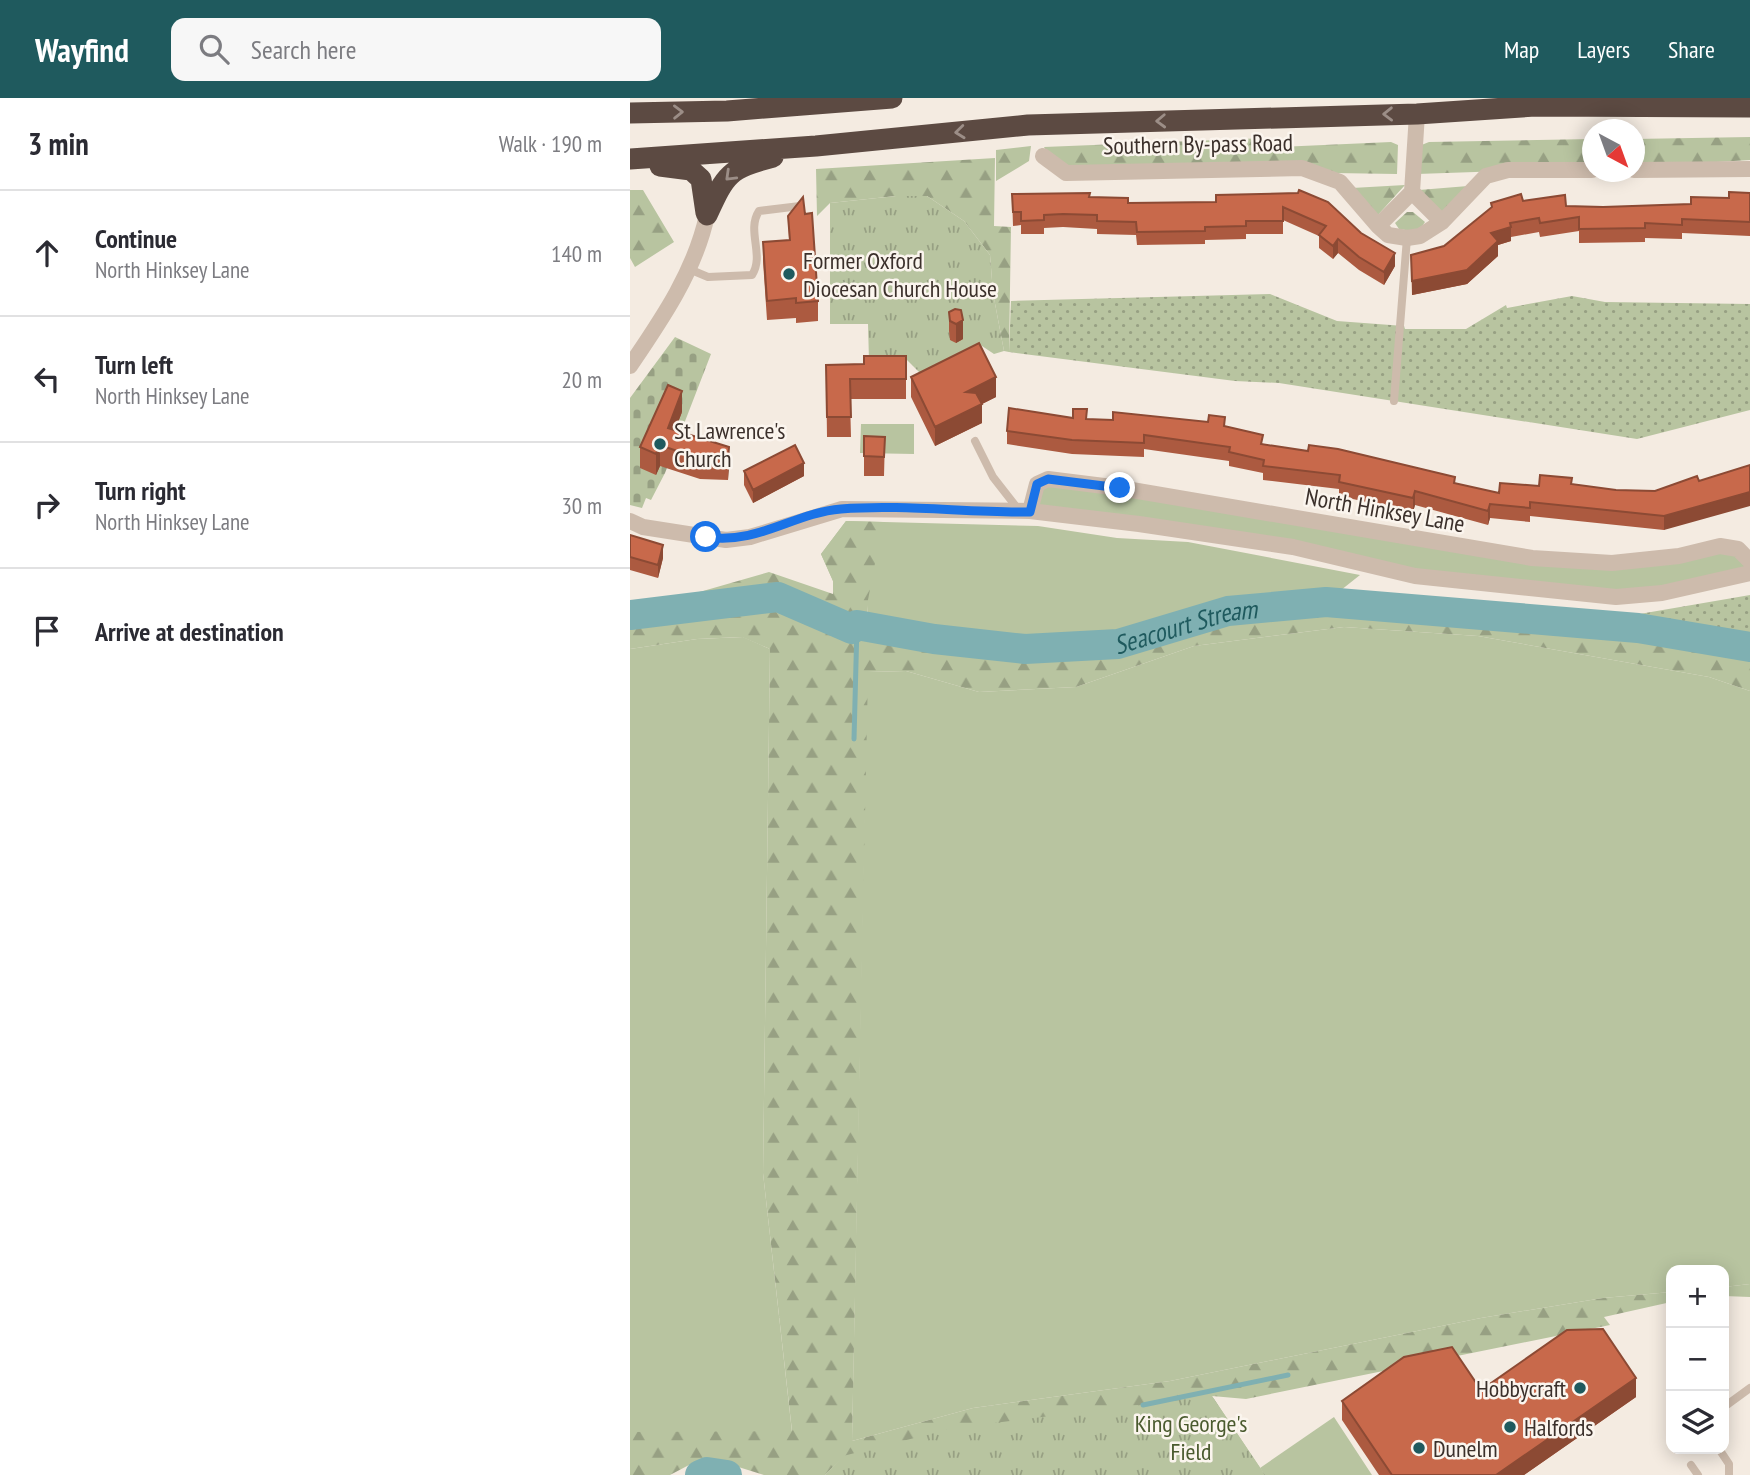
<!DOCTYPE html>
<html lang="en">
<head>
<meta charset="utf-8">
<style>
	:root { --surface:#fff; --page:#f7f7f7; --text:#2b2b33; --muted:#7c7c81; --line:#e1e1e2; --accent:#1f5a5e }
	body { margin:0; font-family:"PT Sans Narrow",sans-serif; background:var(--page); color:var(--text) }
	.controls { position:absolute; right:21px; bottom:21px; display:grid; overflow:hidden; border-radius:14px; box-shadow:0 4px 18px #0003 }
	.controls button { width:63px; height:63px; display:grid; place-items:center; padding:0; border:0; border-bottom:2px solid var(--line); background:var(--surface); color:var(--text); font:35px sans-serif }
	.compass { position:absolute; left:952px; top:21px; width:63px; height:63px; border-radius:50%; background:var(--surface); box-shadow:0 4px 18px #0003; rotate:139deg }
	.stop { position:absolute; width:21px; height:21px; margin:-16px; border:5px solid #1a73e8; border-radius:50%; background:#fff }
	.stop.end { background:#1a73e8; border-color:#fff; box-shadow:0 2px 7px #0008 }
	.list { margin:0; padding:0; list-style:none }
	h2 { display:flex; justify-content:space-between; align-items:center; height:91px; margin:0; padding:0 28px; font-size:30px }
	h2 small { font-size:23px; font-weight:400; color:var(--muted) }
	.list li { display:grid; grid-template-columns:46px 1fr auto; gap:21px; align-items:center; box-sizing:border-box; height:126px; padding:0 28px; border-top:2px solid var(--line) }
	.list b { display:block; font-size:26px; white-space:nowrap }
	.list p { margin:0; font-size:23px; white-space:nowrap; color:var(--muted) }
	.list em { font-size:23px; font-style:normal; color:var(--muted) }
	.icon { flex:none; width:38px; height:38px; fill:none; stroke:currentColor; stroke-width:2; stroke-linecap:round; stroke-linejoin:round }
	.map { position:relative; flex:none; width:1120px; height:1377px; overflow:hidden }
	header { display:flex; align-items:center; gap:42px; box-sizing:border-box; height:98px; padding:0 35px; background:var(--accent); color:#fff }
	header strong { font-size:33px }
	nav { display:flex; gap:38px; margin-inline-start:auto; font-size:24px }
	.search { width:490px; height:63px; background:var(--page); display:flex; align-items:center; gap:18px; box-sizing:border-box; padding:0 24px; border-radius:14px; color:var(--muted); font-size:26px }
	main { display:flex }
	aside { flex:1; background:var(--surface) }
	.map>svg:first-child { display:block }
	.grass { fill:#b8c4a0 }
	.forest { fill:url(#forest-firs) }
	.cemetery { fill:url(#cemetery-stones) }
	.park { fill:url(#park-tufts) }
	.garden { fill:url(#garden-dots) }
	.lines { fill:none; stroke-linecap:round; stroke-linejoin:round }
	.stream { stroke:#7fb0b2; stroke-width:5 }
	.river { stroke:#7fb0b2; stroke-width:30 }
	.lane { stroke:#cdbbac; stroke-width:8 }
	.street { stroke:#cdbbac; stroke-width:16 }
	.highway { stroke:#5c4a42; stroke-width:21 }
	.wall { fill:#ac5a40 }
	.shaded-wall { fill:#8c4a34 }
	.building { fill:#c8694b; stroke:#8c4a34; stroke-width:2 }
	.oneway { stroke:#9c8e87 }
	.route { stroke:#1a73e8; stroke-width:9 }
	.poi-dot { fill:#1f5a5e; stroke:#fbf5ee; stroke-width:2.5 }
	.labels { text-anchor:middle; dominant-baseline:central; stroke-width:5; stroke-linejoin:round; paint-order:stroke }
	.street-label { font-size:24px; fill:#3b302b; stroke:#fbf5ee }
	.poi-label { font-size:24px; fill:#3b302b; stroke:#fbf5ee; text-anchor:start }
	.park-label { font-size:24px; fill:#4a5a2e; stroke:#fbf5ee }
	.water-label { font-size:26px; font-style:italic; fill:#1f5a5e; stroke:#fbf5ee }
</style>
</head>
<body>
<header>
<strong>Wayfind</strong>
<div class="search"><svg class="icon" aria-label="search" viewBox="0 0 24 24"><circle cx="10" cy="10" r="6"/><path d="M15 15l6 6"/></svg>Search here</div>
<nav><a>Map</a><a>Layers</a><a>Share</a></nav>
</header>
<main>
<aside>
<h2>3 min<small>Walk · 190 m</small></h2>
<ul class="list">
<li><svg class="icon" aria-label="ahead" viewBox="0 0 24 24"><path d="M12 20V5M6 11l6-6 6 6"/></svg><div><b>Continue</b><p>North Hinksey Lane</p></div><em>140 m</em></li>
<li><svg class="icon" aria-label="left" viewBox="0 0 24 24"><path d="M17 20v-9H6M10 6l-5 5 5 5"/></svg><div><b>Turn left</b><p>North Hinksey Lane</p></div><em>20 m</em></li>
<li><svg class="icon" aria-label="right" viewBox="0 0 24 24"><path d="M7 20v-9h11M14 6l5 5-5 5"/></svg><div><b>Turn right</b><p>North Hinksey Lane</p></div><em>30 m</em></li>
<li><svg class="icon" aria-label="arrive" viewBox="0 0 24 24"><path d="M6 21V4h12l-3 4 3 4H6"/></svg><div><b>Arrive at destination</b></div></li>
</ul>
</aside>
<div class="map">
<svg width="1120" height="1377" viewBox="0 0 1120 1377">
	<defs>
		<pattern id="forest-firs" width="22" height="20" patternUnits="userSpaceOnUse" patternTransform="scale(1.75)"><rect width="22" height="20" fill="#b8c4a0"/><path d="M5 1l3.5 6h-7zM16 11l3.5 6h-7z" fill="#97a083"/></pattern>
		<pattern id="cemetery-stones" width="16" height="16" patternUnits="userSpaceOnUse" patternTransform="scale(1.75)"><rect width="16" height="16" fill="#b8c4a0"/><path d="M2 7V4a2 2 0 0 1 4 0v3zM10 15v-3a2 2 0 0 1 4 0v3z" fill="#97a083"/></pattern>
		<pattern id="park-tufts" width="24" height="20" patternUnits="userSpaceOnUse" patternTransform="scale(1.75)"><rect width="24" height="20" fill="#b8c4a0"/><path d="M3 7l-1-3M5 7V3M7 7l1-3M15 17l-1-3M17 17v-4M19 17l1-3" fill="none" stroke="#97a083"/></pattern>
		<pattern id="garden-dots" width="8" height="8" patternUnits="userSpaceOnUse" patternTransform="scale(1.75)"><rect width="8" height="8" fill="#b8c4a0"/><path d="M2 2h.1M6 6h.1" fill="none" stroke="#97a083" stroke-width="1.8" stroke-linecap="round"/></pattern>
	</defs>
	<rect width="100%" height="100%" fill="#f4ebe1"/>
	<path class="grass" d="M 231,326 L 284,326 L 284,356 L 230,355 Z
		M 407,386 L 982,465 L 1108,451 L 1120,475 L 1032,495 L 785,478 L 663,449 L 400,413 Z
		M 216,423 L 408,428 L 487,440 L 558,444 L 730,477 L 696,504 L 598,513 L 488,546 L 395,551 L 304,541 L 238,529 L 237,507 L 203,496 L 203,483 L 191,456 Z
		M 714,529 L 848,538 L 1079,579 L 1120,593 L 1120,1186 L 1094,1189 L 1094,1172 L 1041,1172 L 1041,1194 L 973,1200 L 851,1220 L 540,1283 L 343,1310 L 222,1343 L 237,574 L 276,573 L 349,594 L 446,589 L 564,548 Z
		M 113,539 L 140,551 L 133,1075 L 162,1334 L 0,1334 L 0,551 L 67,541 Z
		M 704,1319 L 742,1377 L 635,1377 L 630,1370 Z"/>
	<path class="forest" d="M 1120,39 L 1120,62 L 1005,69 L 1004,41 Z
		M 636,40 L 649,49 L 761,44 L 768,47 L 767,76 L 440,71 L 420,60 L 414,49 Z
		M 962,41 L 962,70 L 787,76 L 789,48 L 799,44 Z
		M 401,48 L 399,63 L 366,83 L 366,52 Z
		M 365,60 L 364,128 L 381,129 L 379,254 L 374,253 L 363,195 L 360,157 L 334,123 L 297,98 L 266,98 L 200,105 L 187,118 L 186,71 Z
		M 775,87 L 747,118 L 722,90 Z
		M 838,88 L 811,116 L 789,92 Z
		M 0,92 L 13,92 L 44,144 L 5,169 L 0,160 Z
		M 777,114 L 783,114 L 795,124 L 788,134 L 769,131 L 765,125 Z
		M 216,423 L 253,424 L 237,507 L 237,529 L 304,541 L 395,551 L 488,546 L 598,513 L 696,504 L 1008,530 L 1120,549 L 1120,593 L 1079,579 L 848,538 L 714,529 L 564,548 L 446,589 L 349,594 L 276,573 L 238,574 L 222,1343 L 343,1310 L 540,1283 L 851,1220 L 973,1200 L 1041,1194 L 1041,1204 L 974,1219 L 980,1227 L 616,1301 L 582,1298 L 635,1377 L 214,1358 L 195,1377 L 134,1377 L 86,1362 L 59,1367 L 40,1377 L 0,1377 L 0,1334 L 162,1333 L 133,1075 L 140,551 L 112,539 L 67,541 L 0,551 L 0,505 L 59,497 L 139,474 L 203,496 L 203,483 L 191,456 Z
		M 1120,1186 L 1120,1199 L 1094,1198 L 1094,1189 Z"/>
	<path class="cemetery" d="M 45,239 L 81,256 L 35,375 L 21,402 L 16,400 L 12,410 L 0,407 L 0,300 Z"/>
	<path class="park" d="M 266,98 L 297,98 L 334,123 L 360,157 L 363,195 L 374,253 L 364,256 L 349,246 L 291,276 L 273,258 L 239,263 L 238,226 L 200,226 L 200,105 Z
		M 582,1298 L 635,1377 L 195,1377 L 213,1358 L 324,1330 Z"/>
	<path class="garden" d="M 640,196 L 707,223 L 774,228 L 775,231 L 836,231 L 876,207 L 877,210 L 942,198 L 975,204 L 1120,206 L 1120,312 L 1007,341 L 649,285 L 605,283 L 379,254 L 381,203 Z
		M 1120,497 L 1120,538 L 1111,535 L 1082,536 L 992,519 Z"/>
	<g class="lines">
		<path class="stream" d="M 224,641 L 227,527
			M 513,1307 L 658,1277"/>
		<g class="river">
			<path id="s1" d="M 0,517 L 148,499 L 222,531 L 227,527 L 304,541 L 395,551 L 488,546 L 598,513 L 696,504 L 1008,530 L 1120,549"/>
			<path d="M 70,1377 L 77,1374 L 97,1377"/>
		</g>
		<path class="lane" d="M 59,171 L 78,179 L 122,177 C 135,157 116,133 129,113 L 170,108
			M 764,303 L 777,140
			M 345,343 L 363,379 L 388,411
			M 1094,1309 L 1120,1290
			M 1089,1351 L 1099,1366 L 1099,1377
			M 1061,1367 L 1068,1377"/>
		<path class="street" d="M 413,58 L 436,75 L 672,70 L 710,84 L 748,128 L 758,137 L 777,140 L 790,138 L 812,124 L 856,78 L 878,72 L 962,72
			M 1004,72 L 1120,71
			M 782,94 L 787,16
			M 748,128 L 782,94 L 812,124
			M 0,268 C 32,221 65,173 77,117
			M 400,413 L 407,386 L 418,381 L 490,390 L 902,460 L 982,465 L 1049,458 L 1090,448 L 1108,451 L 1120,463
			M 0,423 L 13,429 L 96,442 L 120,439 L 212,411 L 400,413 L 509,426 L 663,449 L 785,478 L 986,499 L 1032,495 L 1120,475"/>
		<path class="highway" d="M 0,15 L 97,13 L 262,0
			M 0,61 L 186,48 L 398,27 L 787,16 L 905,8 L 1120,9
			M 30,68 L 61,72 L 71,81 L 76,115
			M 77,117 C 96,76 98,71 143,59"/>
	</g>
	<path class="wall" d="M 668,95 L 765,168 L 754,187 L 729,172 L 708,155 L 703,161 L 689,150 L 689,138 L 653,122 L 653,136 L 616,136 L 616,141 L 575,142 L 575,146 L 507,147 L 506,137 L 467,136 L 467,131 L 433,129 L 414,130 L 414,136 L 391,136 L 391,127 L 383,128 L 382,96 L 459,99 L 498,105 L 586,104 Z
		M 1120,95 L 1120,138 L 1052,135 L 1052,141 L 1015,140 L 1015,144 L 949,145 L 949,133 L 910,139 L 909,134 L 881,139 L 881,143 L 868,147 L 868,158 L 837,186 L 782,197 L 781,157 L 814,148 L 861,110 L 861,105 L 893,103 L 936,108 L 973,109 L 1061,106 Z
		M 175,116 L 188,203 L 188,223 L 166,225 L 166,220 L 137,222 L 133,163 L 133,144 L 159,142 L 158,118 Z
		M 325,211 L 333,241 L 326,245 L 320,242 L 319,233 L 319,214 Z
		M 276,258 L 276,301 L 220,301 L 221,339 L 197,339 L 196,267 L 234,266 Z
		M 281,279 L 366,299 L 352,306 L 352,325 L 305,348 L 281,299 Z
		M 52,314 L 45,332 L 99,349 L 98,382 L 70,381 L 30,368 L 26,377 L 10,370 L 10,349 Z
		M 443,320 L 595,329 L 633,346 L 869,395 L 909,388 L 942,386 L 986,392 L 1025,393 L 1067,378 L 1034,432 L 900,418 L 900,424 L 860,420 L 858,427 L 785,407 L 783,414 L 709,398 L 709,391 L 633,382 L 633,375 L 599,368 L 599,363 L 514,351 L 514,359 L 442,356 L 377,346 L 377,333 Z
		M 234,338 L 255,339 L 254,378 L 234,378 Z
		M 114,373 L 174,378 L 123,405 L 114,387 Z
		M 0,437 L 33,460 L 28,480 L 0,472 Z
		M 851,1292 L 1006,1299 L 894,1377 L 749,1377 L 712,1322 L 712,1303 Z"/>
	<path class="shaded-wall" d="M 881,129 L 881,143 L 868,147 L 868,158 L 837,186 L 782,197 L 782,183 L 861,135 Z
		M 708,141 L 708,155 L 703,161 L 703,148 Z
		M 765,155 L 765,168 L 754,187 L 754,174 Z
		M 333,222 L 333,241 L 326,245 L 326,226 Z
		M 366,279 L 366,299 L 352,306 L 352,325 L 305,348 L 305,329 L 336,294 Z
		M 52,293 L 52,314 L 38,350 L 38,330 Z
		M 30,347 L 30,368 L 26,377 L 26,356 Z
		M 99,349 L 99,370 L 98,382 L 98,361 Z
		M 174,365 L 174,378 L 123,405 L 123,392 Z
		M 785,393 L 785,407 L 783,414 L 783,400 Z
		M 1120,394 L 1120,408 L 1034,432 L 1034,418 Z
		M 860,406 L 860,420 L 858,427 L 858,413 Z
		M 33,447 L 33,460 L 28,480 L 28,467 Z
		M 1006,1280 L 1006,1299 L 894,1377 L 866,1377 Z"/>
	<path class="building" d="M 669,92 L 698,104 L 731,135 L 765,155 L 754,174 L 729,159 L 708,141 L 703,148 L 689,137 L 696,128 L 653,109 L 653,123 L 616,123 L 616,128 L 575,129 L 575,133 L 507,134 L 506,124 L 467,123 L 467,117 L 433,116 L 414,117 L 414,122 L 391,123 L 391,114 L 383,114 L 382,96 L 460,95 L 459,99 L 498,100 L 498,105 L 586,104 L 586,97 L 668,95 Z
		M 1099,94 L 1120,95 L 1120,124 L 1052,121 L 1052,127 L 1015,125 L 1015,130 L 949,131 L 949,119 L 910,125 L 909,120 L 880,125 L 881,129 L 861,135 L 868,143 L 837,172 L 782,183 L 781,157 L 814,148 L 862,109 L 861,105 L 891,96 L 893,103 L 935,97 L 936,108 L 973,109 L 1061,106 L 1061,99 L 1099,100 Z
		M 173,99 L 175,116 L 182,115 L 188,203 L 166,205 L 166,200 L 137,203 L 133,144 L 160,142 L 158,118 Z
		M 325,211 L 331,212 L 333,222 L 326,226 L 320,223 L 319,214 Z
		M 349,245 L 366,279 L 336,294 L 346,295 L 352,306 L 305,329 L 281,279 Z
		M 234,258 L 276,258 L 276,281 L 220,281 L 221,319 L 197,319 L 196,267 L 234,266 Z
		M 38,287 L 52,293 L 38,330 L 99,349 L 98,361 L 70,361 L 30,347 L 26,356 L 10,349 Z
		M 379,310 L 443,320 L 443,311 L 457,311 L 456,321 L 483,322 L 483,314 L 578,324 L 579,317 L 595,319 L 594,328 L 633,337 L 631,346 L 678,353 L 679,347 L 708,351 L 825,379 L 824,385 L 869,395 L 870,385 L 909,388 L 910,377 L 942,380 L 941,386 L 986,392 L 1025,393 L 1067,378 L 1069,383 L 1120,367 L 1120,394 L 1034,418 L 900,404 L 900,410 L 860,406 L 858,413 L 785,393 L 783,400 L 709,384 L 710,377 L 633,368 L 634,362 L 599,354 L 600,349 L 514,337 L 514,345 L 442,342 L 377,333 Z
		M 234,338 L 255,339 L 254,359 L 234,358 Z
		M 165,347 L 174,365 L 123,392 L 114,373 Z
		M 0,437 L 33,447 L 28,467 L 0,459 Z
		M 973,1231 L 1006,1280 L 866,1377 L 762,1377 L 712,1303 L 774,1259 L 822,1249 L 851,1292 L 937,1232 Z"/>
	<defs><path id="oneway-chevron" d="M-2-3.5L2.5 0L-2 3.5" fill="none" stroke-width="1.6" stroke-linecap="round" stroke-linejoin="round" transform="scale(1.75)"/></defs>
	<g class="oneway">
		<use href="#oneway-chevron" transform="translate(48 14) rotate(-1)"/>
		<use href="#oneway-chevron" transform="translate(758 16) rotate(179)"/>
		<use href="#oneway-chevron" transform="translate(531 23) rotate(178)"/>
		<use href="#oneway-chevron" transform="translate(330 34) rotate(174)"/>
		<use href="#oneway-chevron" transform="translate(100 78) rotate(136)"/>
	</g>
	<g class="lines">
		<path class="route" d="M 76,439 C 128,447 163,415 211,411 C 273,406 338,415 400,414 L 407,386 L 418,381 L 490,390"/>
	</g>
	<g class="poi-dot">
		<circle cx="159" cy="176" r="7"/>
		<circle cx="30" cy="346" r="7"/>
		<circle cx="950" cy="1290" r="7"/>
		<circle cx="880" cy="1329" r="7"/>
		<circle cx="789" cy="1350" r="7"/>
	</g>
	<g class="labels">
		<g class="street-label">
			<text transform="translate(568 46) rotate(-1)">Southern By-pass Road</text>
			<text transform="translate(755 412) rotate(10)">North Hinksey Lane</text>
		</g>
		<g class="poi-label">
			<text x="173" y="162">Former Oxford<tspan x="173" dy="28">Diocesan Church House</tspan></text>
			<text x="44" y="332">St Lawrence's<tspan x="44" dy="28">Church</tspan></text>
			<text x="936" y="1290" text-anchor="end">Hobbycraft</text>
			<text x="894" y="1329">Halfords</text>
			<text x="803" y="1350">Dunelm</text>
		</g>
		<g class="park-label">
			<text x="561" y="1325">King George's<tspan x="561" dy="28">Field</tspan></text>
		</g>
		<g class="water-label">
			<text stroke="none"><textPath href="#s1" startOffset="569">Seacourt Stream</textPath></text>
		</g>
	</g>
</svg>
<div class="controls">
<button>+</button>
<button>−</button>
<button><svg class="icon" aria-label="layers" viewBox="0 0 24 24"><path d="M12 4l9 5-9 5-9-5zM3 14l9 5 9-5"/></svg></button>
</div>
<svg class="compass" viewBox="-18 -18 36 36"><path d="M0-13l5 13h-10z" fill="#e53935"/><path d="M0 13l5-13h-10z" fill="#7c7c81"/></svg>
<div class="stop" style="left:76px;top:439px"></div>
<div class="stop end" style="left:490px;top:390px"></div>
</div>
</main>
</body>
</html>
